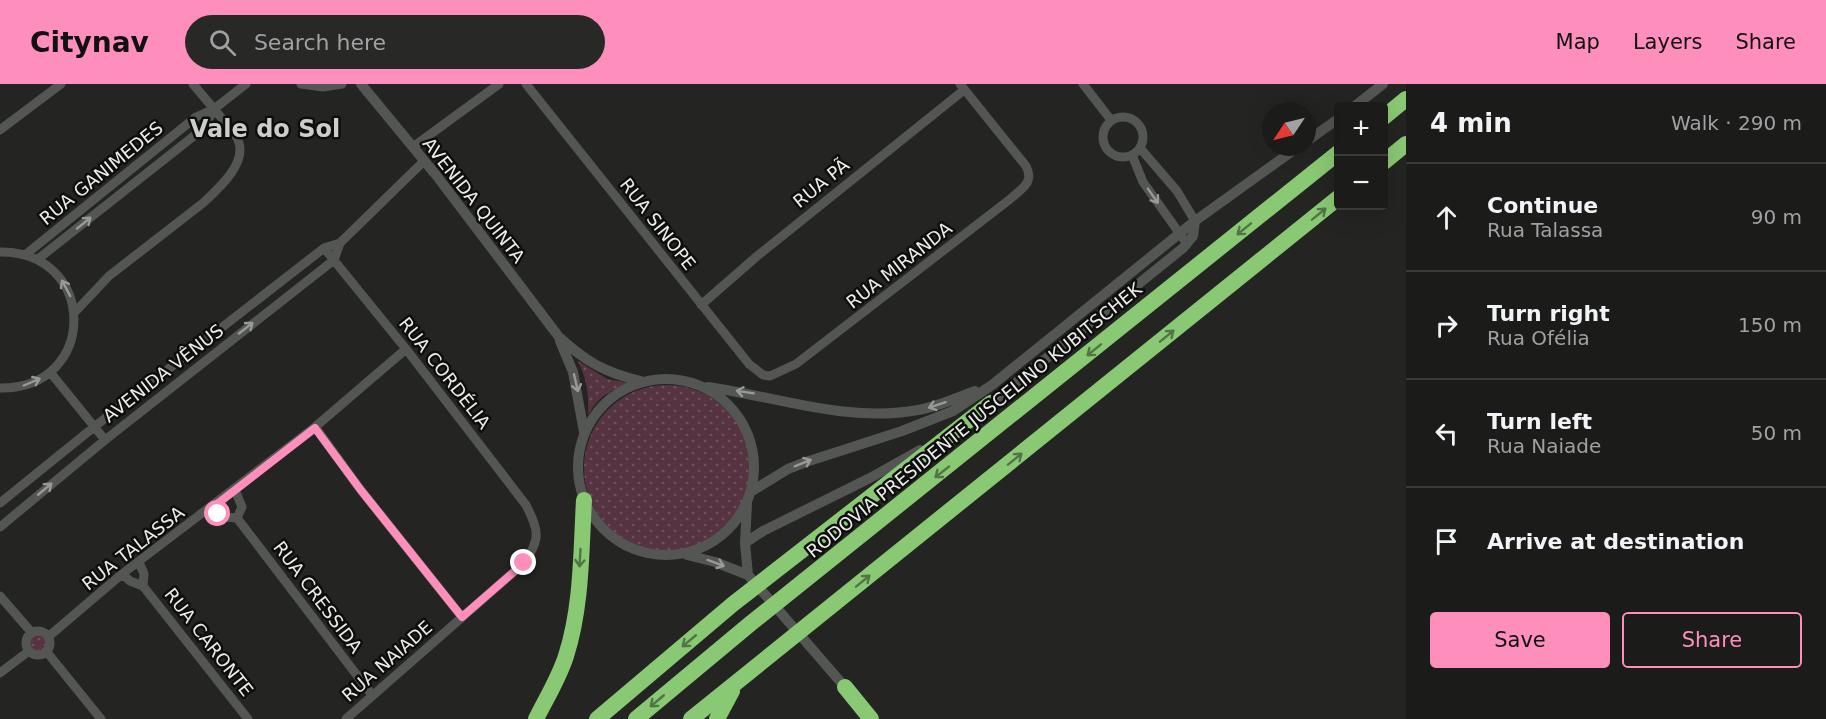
<!DOCTYPE html>
<html lang="en">
<head>
<meta charset="utf-8">
<style>
	:root { --surface:#1b1c1a; --page:#282927; --text:#f1f3f6; --muted:#a0a1a2; --line:#393a39; --accent:#fe8ebb }
	body { margin:0; font-family:"DejaVu Sans",sans-serif; background:var(--page); color:var(--text) }
	.controls { position:absolute; right:18px; top:18px; display:grid; overflow:hidden; border-radius:6px; box-shadow:0 6px 24px #0002 }
	.controls button { width:54px; height:54px; display:grid; place-items:center; padding:0; border:0; border-bottom:2px solid var(--line); background:var(--surface); color:var(--text); font:30px sans-serif }
	.compass { position:absolute; left:1262px; top:18px; width:54px; height:54px; border-radius:50%; background:var(--surface); box-shadow:0 6px 24px #0002; rotate:235deg }
	.stop { position:absolute; width:18px; height:18px; margin:-14px; border:4px solid #fe8ebb; border-radius:50%; background:#fff }
	.stop.end { background:#fe8ebb; border-color:#fff; box-shadow:0 2px 6px #0008 }
	.list { margin:0; padding:0; list-style:none }
	h2 { display:flex; justify-content:space-between; align-items:center; height:78px; margin:0; padding:0 24px; font-size:26px }
	h2 small { font-size:20px; font-weight:400; color:var(--muted) }
	.list li { display:grid; grid-template-columns:39px 1fr auto; gap:18px; align-items:center; box-sizing:border-box; height:108px; padding:0 24px; border-top:2px solid var(--line) }
	.list b { display:block; font-size:22px; white-space:nowrap }
	.list p { margin:0; font-size:20px; white-space:nowrap; color:var(--muted) }
	.list em { font-size:20px; font-style:normal; color:var(--muted) }
	.actions { display:flex; gap:12px; padding:18px 24px }
	.actions a { flex:1; padding:14px 0; border:2px solid var(--accent); border-radius:6px; text-align:center; font-size:21px; color:var(--accent) }
	.actions .main { background:var(--accent); color:#111 }
	.icon { flex:none; width:33px; height:33px; fill:none; stroke:currentColor; stroke-width:2; stroke-linecap:round; stroke-linejoin:round }
	.map { position:relative; flex:none; width:1406px; height:635px; overflow:hidden }
	header { display:flex; align-items:center; gap:36px; box-sizing:border-box; height:84px; padding:0 30px; background:var(--accent); color:#111 }
	header strong { font-size:28px }
	nav { display:flex; gap:33px; margin-inline-start:auto; font-size:21px }
	.search { width:420px; height:54px; background:var(--page); display:flex; align-items:center; gap:15px; box-sizing:border-box; padding:0 21px; border-radius:33px; color:var(--muted); font-size:22px }
	main { display:flex }
	aside { flex:1; background:var(--surface) }
	.map>svg:first-child { display:block }
	.green { fill:url(#green-dots) }
	.lines { fill:none; stroke-linecap:round; stroke-linejoin:round }
	.minor { stroke:#545653; stroke-width:9 }
	.tertiary { stroke:#545653; stroke-width:10 }
	.motorway { stroke:#89c973; stroke-width:16 }
	.oneway { stroke:#989a97 }
	.oneway2 { stroke:#527545 }
	.route { stroke:#fe8ebb; stroke-width:8 }
	.labels { text-anchor:middle; dominant-baseline:central; stroke-width:5; stroke-linejoin:round; paint-order:stroke }
	.street-label { font-size:18px; fill:#ebeceb; stroke:#0e0e0d }
	.district-label { font-size:24px; font-weight:bold; fill:#cbcecb; stroke:#0e0e0d }
</style>
</head>
<body>
<header>
<strong>Citynav</strong>
<div class="search"><svg class="icon" aria-label="search" viewBox="0 0 24 24"><circle cx="10" cy="10" r="6"/><path d="M15 15l6 6"/></svg>Search here</div>
<nav><a>Map</a><a>Layers</a><a>Share</a></nav>
</header>
<main>
<div class="map">
<svg width="1406" height="635" viewBox="0 0 1406 635">
	<defs>
		<pattern id="green-dots" width="8" height="8" patternUnits="userSpaceOnUse" patternTransform="scale(1.5)"><rect width="8" height="8" fill="#563341"/><path d="M2 2h.1M6 6h.1" fill="none" stroke="#6e515d" stroke-width="1.8" stroke-linecap="round"/></pattern>
	</defs>
	<rect width="100%" height="100%" fill="#242523"/>
	<path class="green" d="M 578,277 L 607,295 L 629,299 C 608,308 599,312 588,331 C 589,311 587,295 578,277 Z
		M584 384a83 83 0 1 1 166 0a83 83 0 1 1-166 0Z
		M28 559a10 10 0 1 1 20 0a10 10 0 1 1-20 0Z"/>
	<g class="lines">
		<path class="minor" d="M 193,0 L 214,25 L 246,0
			M 301,0 L 323,3 L 342,0
			M 526,0 L 749,280 L 763,291 L 770,292 L 796,280 L 1009,116 C 1021,105 1035,99 1026,82 L 960,0
			M 1083,0 L 1111,36
			M1103 53a20 20 0 1 1 40 0a20 20 0 1 1-40 0Z
			M 0,46 L 61,0
			M 413,63 L 499,0
			M 1140,64 L 1177,107 L 1195,137
			M 1132,71 L 1143,98 L 1187,160
			M 324,164 L 406,265 L 526,421 C 539,446 541,455 524,479 L 346,635
			M 0,168 C 98,167 99,305 0,304
			M 25,171 L 196,33 L 214,25
			M 38,175 L 204,44 L 214,25
			M 701,221 L 756,173 L 964,6
			M 74,229 L 109,192 L 203,119 C 218,105 248,79 238,56 C 233,45 221,34 214,25
			M 50,288 L 105,356
			M 315,343 L 360,405 L 462,533
			M 235,406 L 242,423 L 237,434
			M 0,419 L 94,343 L 324,164 L 340,159
			M 211,424 L 224,433 L 237,434
			M 237,434 L 372,611
			M 0,443 L 105,356 L 334,176 L 340,159 L 424,77
			M 139,478 L 144,490 L 143,502
			M 122,490 L 130,497 L 143,502 L 248,635
			M 0,512 L 32,549
			M26 559a12 12 0 1 1 24 0a12 12 0 1 1-24 0Z
			M 48,553 L 122,490 L 315,343 L 406,265
			M 46,567 L 101,635
			M 0,589 L 29,567"/>
		<path class="tertiary" d="M 361,0 L 436,91 L 559,253 C 586,278 606,289 641,297
			M 1355,22 L 1383,0
			M 1307,57 L 1338,35
			M 560,257 L 573,288 L 584,348
			M578 383a88 88 0 1 1 176 0a88 88 0 1 1-176 0Z
			M 708,303 C 778,313 848,339 918,326 C 937,323 956,314 975,307
			M 986,323 L 1183,164 L 1193,152 L 1195,137
			M 752,407 L 788,385 L 806,378 L 902,347 L 953,327 L 992,301 L 1195,137 L 1298,63
			M 747,420 L 745,459 L 748,491
			M 745,459 L 763,447 L 870,394 L 920,366
			M 687,471 L 715,478 L 748,491 L 845,603"/>
		<path class="motorway" d="M 1384,33 L 1406,15
			M 1384,78 L 1406,60
			M 845,603 L 871,635
			M 536,635 C 546,615 559,594 566,572 C 582,522 581,468 584,416
			M 597,635 L 733,520 L 991,319
			M 636,635 L 750,540 L 1338,69
			M 691,635 L 1338,114
			M 717,635 L 732,607"/>
	</g>
	<defs><path id="oneway-shaft" d="M-6 0H5M1.5-3L5.5 0L1.5 3" fill="none" stroke-width="1.6" stroke-linecap="round" stroke-linejoin="round" transform="scale(1.5)"/></defs>
	<g class="oneway">
		<use href="#oneway-shaft" transform="translate(1153 112) rotate(55)"/>
		<use href="#oneway-shaft" transform="translate(84 139) rotate(-39)"/>
		<use href="#oneway-shaft" transform="translate(66 204) rotate(-118)"/>
		<use href="#oneway-shaft" transform="translate(246 244) rotate(-38)"/>
		<use href="#oneway-shaft" transform="translate(32 298) rotate(-23)"/>
		<use href="#oneway-shaft" transform="translate(576 299) rotate(77)"/>
		<use href="#oneway-shaft" transform="translate(745 308) rotate(-171)"/>
		<use href="#oneway-shaft" transform="translate(937 321) rotate(162)"/>
		<use href="#oneway-shaft" transform="translate(803 379) rotate(-22)"/>
		<use href="#oneway-shaft" transform="translate(45 405) rotate(-40)"/>
		<use href="#oneway-shaft" transform="translate(716 479) rotate(20)"/>
	</g>
	<g class="oneway2">
		<use href="#oneway-shaft" transform="translate(1319 130) rotate(-39)"/>
		<use href="#oneway-shaft" transform="translate(1244 145) rotate(141)"/>
		<use href="#oneway-shaft" transform="translate(1167 252) rotate(-39)"/>
		<use href="#oneway-shaft" transform="translate(1094 266) rotate(141)"/>
		<use href="#oneway-shaft" transform="translate(1015 375) rotate(-39)"/>
		<use href="#oneway-shaft" transform="translate(942 388) rotate(142)"/>
		<use href="#oneway-shaft" transform="translate(580 474) rotate(93)"/>
		<use href="#oneway-shaft" transform="translate(863 497) rotate(-39)"/>
		<use href="#oneway-shaft" transform="translate(689 557) rotate(140)"/>
		<use href="#oneway-shaft" transform="translate(657 617) rotate(140)"/>
	</g>
	<g class="lines">
		<path class="route" d="M 218,430 L 212,424 L 315,344 L 360,405 L 462,533 L 524,479"/>
	</g>
	<g class="labels">
		<g class="street-label">
			<text transform="translate(101 89) rotate(-39)">RUA GANIMEDES</text>
			<text transform="translate(821 99) rotate(-39)">RUA PÃ</text>
			<text transform="translate(474 116) rotate(52)">AVENIDA QUINTA</text>
			<text transform="translate(658 140) rotate(52)">RUA SINOPE</text>
			<text transform="translate(899 181) rotate(-38)">RUA MIRANDA</text>
			<text transform="translate(163 289) rotate(-38)">AVENIDA VÊNUS</text>
			<text transform="translate(445 289) rotate(52)">RUA CORDÉLIA</text>
			<text transform="translate(974 336) rotate(-39)">RODOVIA PRESIDENTE JUSCELINO KUBITSCHEK</text>
			<text transform="translate(133 464) rotate(-38)">RUA TALASSA</text>
			<text transform="translate(318 513) rotate(53)">RUA CRESSIDA</text>
			<text transform="translate(209 558) rotate(52)">RUA CARONTE</text>
			<text transform="translate(387 577) rotate(-41)">RUA NAIADE</text>
		</g>
		<g class="district-label">
			<text x="265" y="45">Vale do Sol</text>
		</g>
	</g>
</svg>
<div class="controls">
<button>+</button>
<button>−</button>
</div>
<svg class="compass" viewBox="-18 -18 36 36"><path d="M0-13l5 13h-10z" fill="#e53935"/><path d="M0 13l5-13h-10z" fill="#a0a1a2"/></svg>
<div class="stop" style="left:218px;top:430px"></div>
<div class="stop end" style="left:524px;top:479px"></div>
</div>
<aside>
<h2>4 min<small>Walk · 290 m</small></h2>
<ul class="list">
<li><svg class="icon" aria-label="ahead" viewBox="0 0 24 24"><path d="M12 20V5M6 11l6-6 6 6"/></svg><div><b>Continue</b><p>Rua Talassa</p></div><em>90 m</em></li>
<li><svg class="icon" aria-label="right" viewBox="0 0 24 24"><path d="M7 20v-9h11M14 6l5 5-5 5"/></svg><div><b>Turn right</b><p>Rua Ofélia</p></div><em>150 m</em></li>
<li><svg class="icon" aria-label="left" viewBox="0 0 24 24"><path d="M17 20v-9H6M10 6l-5 5 5 5"/></svg><div><b>Turn left</b><p>Rua Naiade</p></div><em>50 m</em></li>
<li><svg class="icon" aria-label="arrive" viewBox="0 0 24 24"><path d="M6 21V4h12l-3 4 3 4H6"/></svg><div><b>Arrive at destination</b></div></li>
</ul>
<div class="actions"><a class="main">Save</a><a>Share</a></div>
</aside>
</main>
</body>
</html>
